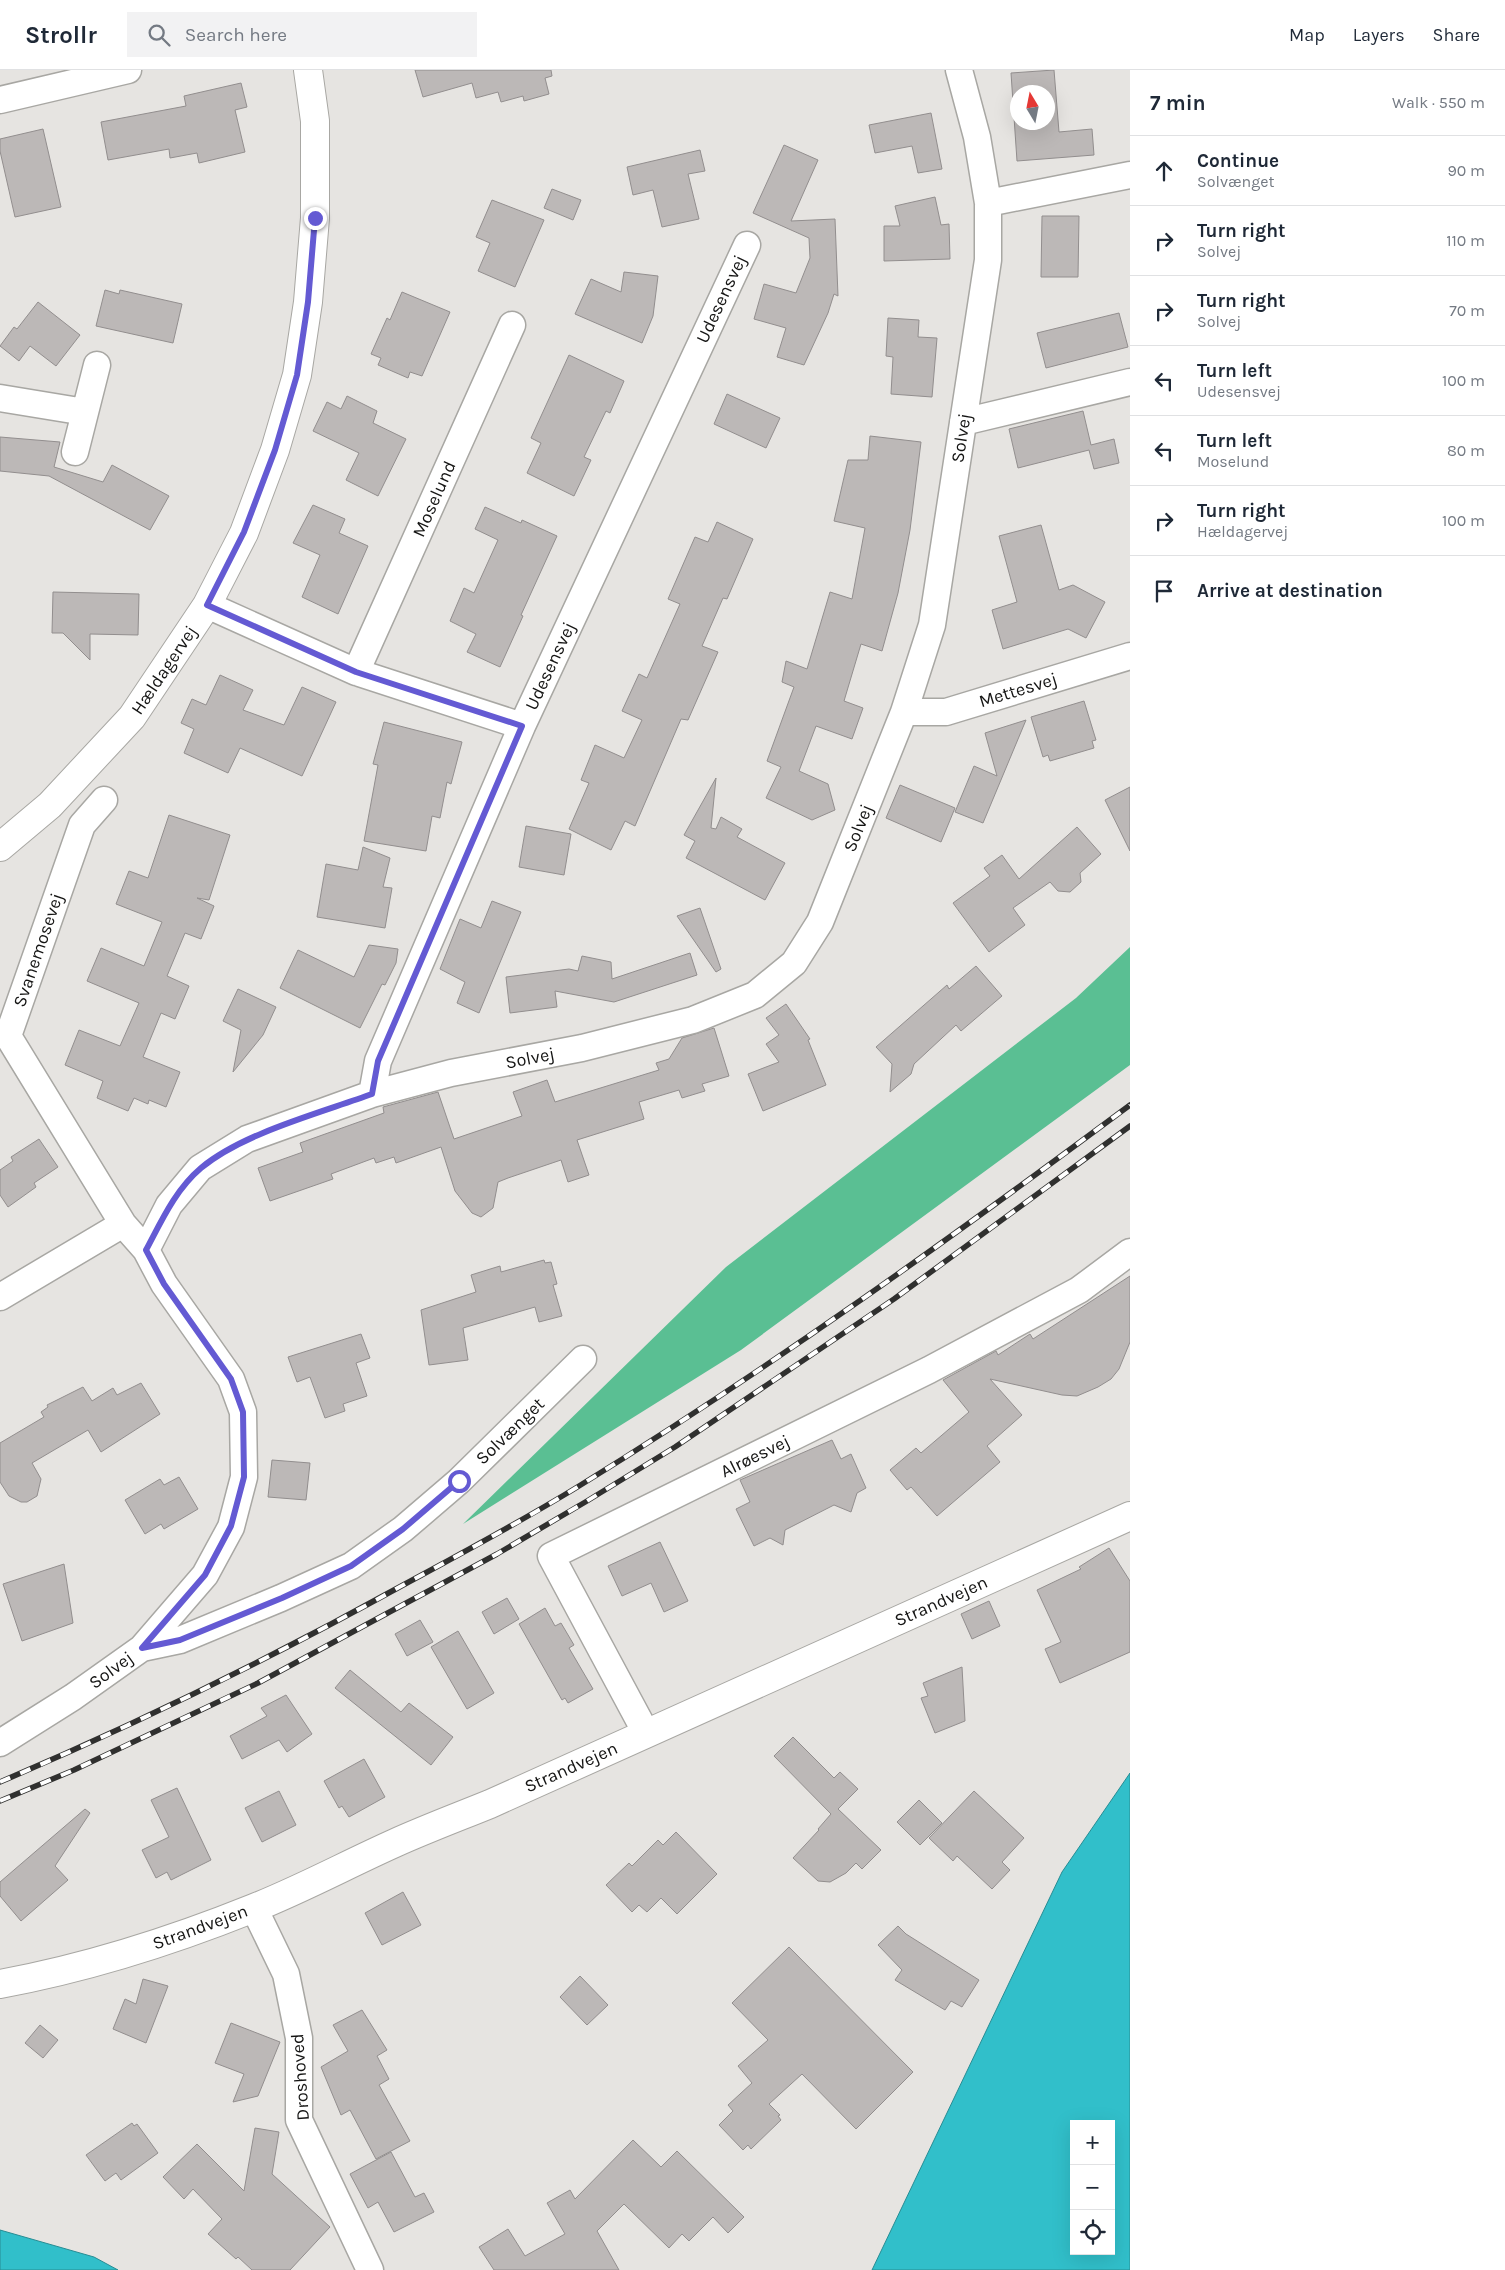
<!DOCTYPE html>
<html lang="en">
<head>
<meta charset="utf-8">
<style>
	:root { --surface:#fff; --page:#f2f2f3; --text:#1f2937; --muted:#747a83; --line:#e0e1e3 }
	body { margin:0; font-family:Karla,sans-serif; background:var(--page); color:var(--text) }
	.controls { position:absolute; right:15px; bottom:15px; display:grid; overflow:hidden; border-radius:0px; box-shadow:0 5px 20px #0002 }
	.controls button { width:45px; height:45px; display:grid; place-items:center; padding:0; border:0; border-bottom:1px solid var(--line); background:var(--surface); color:var(--text); font:25px sans-serif }
	.compass { position:absolute; left:1010px; top:15px; width:45px; height:45px; border-radius:50%; background:var(--surface); box-shadow:0 5px 20px #0002; rotate:350deg }
	.stop { position:absolute; width:15px; height:15px; margin:-11px; border:4px solid #645ad3; border-radius:50%; background:#fff }
	.stop.end { background:#645ad3; border-color:#fff; box-shadow:0 1px 5px #0008 }
	.list { margin:0; padding:0; list-style:none }
	h2 { display:flex; justify-content:space-between; align-items:center; height:65px; margin:0; padding:0 20px; font-size:21px }
	h2 small { font-size:16px; font-weight:400; color:var(--muted) }
	.list li { display:grid; grid-template-columns:32px 1fr auto; gap:15px; align-items:center; box-sizing:border-box; height:70px; padding:0 20px; border-top:1px solid var(--line) }
	.list b { display:block; font-size:19px; white-space:nowrap }
	.list p { margin:0; font-size:16px; white-space:nowrap; color:var(--muted) }
	.list em { font-size:16px; font-style:normal; color:var(--muted) }
	.icon { flex:none; width:28px; height:28px; fill:none; stroke:currentColor; stroke-width:2; stroke-linecap:round; stroke-linejoin:round }
	.map { position:relative; flex:none; width:1130px; height:2200px; overflow:hidden }
	header { display:flex; align-items:center; gap:30px; box-sizing:border-box; height:70px; padding:0 25px; background:var(--surface); border-bottom:1px solid var(--line) }
	header strong { font-size:24px }
	nav { display:flex; gap:28px; margin-inline-start:auto; font-size:18px }
	.search { width:350px; height:45px; background:var(--page); display:flex; align-items:center; gap:12px; box-sizing:border-box; padding:0 18px; border-radius:0px; color:var(--muted); font-size:19px }
	main { display:flex }
	aside { flex:1; background:var(--surface) }
	.map>svg:first-child { display:block }
	.forest { fill:#5abf93 }
	.water { fill:#31bfca; stroke:#288c93; fill-rule:evenodd }
	.building { fill:#bcb8b7; stroke:#928e8e; fill-rule:evenodd }
	.lines { fill:none; stroke-linecap:round; stroke-linejoin:round }
	.street-casing { stroke:#a8a7a3; stroke-width:29 }
	.secondary-casing { stroke:#a8a7a3; stroke-width:30 }
	.street { stroke:#fff; stroke-width:26 }
	.secondary { stroke:#fff; stroke-width:28 }
	.rail-casing { stroke:#30302f; stroke-width:5.5 }
	.rail { stroke:#fff; stroke-width:4; stroke-dasharray:11; stroke-linecap:butt }
	.route { stroke:#645ad3; stroke-width:6 }
	.labels { text-anchor:middle; dominant-baseline:central; stroke-width:4.5; stroke-linejoin:round; paint-order:stroke }
	.street-label { font-size:18px; fill:#141413; stroke:#fff }
</style>
</head>
<body>
<header>
<strong>Strollr</strong>
<div class="search"><svg class="icon" aria-label="search" viewBox="0 0 24 24"><circle cx="10" cy="10" r="6"/><path d="M15 15l6 6"/></svg>Search here</div>
<nav><a>Map</a><a>Layers</a><a>Share</a></nav>
</header>
<main>
<div class="map">
<svg width="1130" height="2200" viewBox="0 0 1130 2200">
	<rect width="100%" height="100%" fill="#e6e4e1"/>
	<path class="forest" d="M 1130,877 L 1130,995 L 741,1280 L 463,1454 L 726,1197 L 1076,928 Z"/>
	<path class="water" d="M 1130,1703 L 1130,2200 L 872,2200 L 1062,1802 ZM 1074,2054 L 1111,2054 L 1111,2181 L 1074,2181 Z
		M 0,2160 L 94,2187 L 118,2200 L 0,2200 Z"/>
	<path class="building" d="M 415,0 L 551,0 L 552,6 L 545,8 L 549,24 L 524,31 L 523,26 L 501,32 L 498,22 L 476,28 L 472,13 L 423,27 Z
		M 1054,0 L 1059,62 L 1092,59 L 1094,85 L 1017,91 L 1011,3 ZM 1018,22 L 1048,22 L 1048,52 L 1018,52 Z
		M 241,13 L 247,37 L 235,40 L 245,82 L 199,93 L 197,83 L 170,88 L 169,79 L 108,90 L 101,52 L 186,36 L 184,26 Z
		M 931,43 L 942,99 L 918,103 L 912,76 L 875,83 L 869,55 Z
		M 43,59 L 61,137 L 15,147 L 0,81 L 0,69 Z
		M 784,75 L 818,90 L 791,151 L 835,149 L 838,226 L 834,224 L 828,243 L 804,295 L 777,287 L 786,258 L 754,249 L 764,214 L 796,223 L 810,188 L 809,168 L 753,143 Z
		M 700,80 L 705,101 L 688,104 L 699,149 L 662,157 L 653,120 L 633,125 L 627,97 Z
		M 552,119 L 581,130 L 573,150 L 544,138 Z
		M 935,127 L 941,155 L 949,154 L 950,189 L 884,191 L 884,156 L 900,156 L 895,136 Z
		M 492,130 L 544,150 L 515,217 L 478,201 L 490,173 L 476,167 Z
		M 1042,146 L 1079,146 L 1078,207 L 1041,207 Z
		M 624,202 L 658,206 L 653,246 L 642,273 L 575,244 L 591,209 L 621,222 Z
		M 105,220 L 119,224 L 120,220 L 182,234 L 173,273 L 96,256 Z
		M 402,222 L 450,242 L 422,306 L 410,302 L 408,308 L 378,295 L 381,288 L 371,284 L 387,248 L 390,250 Z
		M 38,232 L 80,265 L 56,296 L 30,276 L 19,291 L 0,276 L 14,257 L 17,259 Z
		M 1119,243 L 1128,277 L 1046,298 L 1037,263 Z
		M 888,248 L 919,250 L 918,267 L 937,268 L 932,327 L 891,324 L 893,287 L 886,286 Z
		M 569,285 L 624,311 L 610,343 L 606,341 L 584,387 L 591,390 L 574,426 L 527,403 L 541,373 L 531,368 Z
		M 727,324 L 780,348 L 766,378 L 714,354 Z
		M 347,326 L 377,341 L 373,353 L 406,369 L 378,426 L 346,410 L 359,383 L 313,361 L 327,332 L 341,339 Z
		M 1083,341 L 1091,375 L 1114,369 L 1119,393 L 1094,399 L 1089,380 L 1018,398 L 1009,359 Z
		M 870,366 L 921,372 L 910,460 L 898,523 L 882,581 L 861,574 L 844,631 L 863,638 L 852,669 L 816,656 L 799,701 L 828,714 L 835,740 L 812,750 L 766,728 L 781,697 L 767,691 L 794,617 L 782,612 L 786,591 L 807,599 L 830,522 L 852,529 L 865,458 L 834,451 L 848,390 L 868,390 Z
		M 0,367 L 60,372 L 54,397 L 103,412 L 112,395 L 169,426 L 150,460 L 49,406 L 0,401 Z
		M 313,435 L 345,449 L 339,463 L 368,476 L 338,544 L 302,527 L 320,485 L 293,473 Z
		M 485,437 L 521,453 L 522,450 L 557,466 L 521,545 L 523,546 L 500,597 L 467,582 L 476,564 L 450,551 L 464,518 L 474,523 L 498,470 L 475,459 Z
		M 717,452 L 753,469 L 727,529 L 723,528 L 702,576 L 718,582 L 688,650 L 681,649 L 635,756 L 625,751 L 611,780 L 569,759 L 589,713 L 581,710 L 595,675 L 624,688 L 642,650 L 622,641 L 639,604 L 647,608 L 680,534 L 668,529 L 695,467 L 708,472 Z
		M 1041,455 L 1059,520 L 1073,515 L 1105,532 L 1086,568 L 1068,559 L 1003,579 L 992,540 L 1017,532 L 999,466 Z
		M 53,522 L 139,524 L 138,565 L 90,564 L 90,590 L 63,563 L 52,563 Z
		M 220,605 L 253,620 L 243,640 L 284,655 L 302,617 L 336,632 L 302,706 L 240,678 L 228,703 L 184,683 L 194,659 L 181,653 L 192,629 L 206,635 Z
		M 1084,631 L 1096,670 L 1092,671 L 1094,678 L 1050,691 L 1048,685 L 1043,687 L 1031,647 Z
		M 1026,650 L 983,753 L 955,742 L 974,696 L 997,706 L 985,663 Z
		M 384,652 L 462,672 L 451,714 L 447,712 L 440,748 L 432,746 L 426,781 L 364,771 L 378,695 L 373,694 Z
		M 716,708 L 711,758 L 716,759 L 721,747 L 742,759 L 737,767 L 785,793 L 765,830 L 686,788 L 695,771 L 684,765 Z
		M 900,715 L 955,738 L 941,772 L 886,748 Z
		M 1130,717 L 1130,781 L 1105,730 Z
		M 169,745 L 230,765 L 209,830 L 197,828 L 214,836 L 201,869 L 185,863 L 167,906 L 189,916 L 175,949 L 161,943 L 143,987 L 180,1002 L 166,1037 L 149,1030 L 148,1034 L 134,1028 L 128,1041 L 97,1028 L 103,1011 L 65,995 L 79,960 L 120,976 L 139,933 L 87,911 L 101,878 L 144,896 L 162,852 L 116,834 L 129,801 L 148,808 Z
		M 526,756 L 571,764 L 564,805 L 519,797 Z
		M 1077,757 L 1101,784 L 1080,803 L 1081,812 L 1070,822 L 1058,821 L 1050,812 L 1013,838 L 1025,855 L 989,882 L 953,833 L 990,806 L 984,798 L 1002,785 L 1019,809 Z
		M 363,777 L 390,788 L 383,817 L 392,818 L 385,858 L 317,847 L 326,794 L 358,800 Z
		M 492,831 L 521,842 L 479,943 L 457,933 L 465,912 L 440,899 L 460,849 L 481,858 Z
		M 700,838 L 721,899 L 716,902 L 677,846 Z
		M 369,875 L 398,879 L 396,893 L 385,915 L 382,914 L 360,958 L 280,918 L 298,880 L 354,907 Z
		M 690,883 L 697,905 L 614,932 L 555,921 L 557,937 L 510,943 L 506,907 L 569,899 L 578,901 L 582,886 L 611,892 L 612,909 Z
		M 976,896 L 1002,926 L 961,961 L 956,955 L 914,994 L 911,1004 L 890,1022 L 892,994 L 876,977 L 947,915 L 949,919 Z
		M 238,919 L 276,937 L 263,965 L 233,1002 L 241,960 L 223,951 Z
		M 786,934 L 810,969 L 808,970 L 826,1015 L 763,1041 L 748,1004 L 779,992 L 766,974 L 779,965 L 766,948 Z
		M 714,958 L 729,1006 L 702,1014 L 705,1021 L 682,1028 L 679,1020 L 639,1032 L 644,1049 L 577,1070 L 589,1105 L 568,1112 L 561,1090 L 508,1108 L 498,1112 L 493,1138 L 481,1147 L 472,1143 L 455,1121 L 441,1077 L 396,1093 L 394,1087 L 376,1093 L 374,1088 L 331,1104 L 333,1109 L 270,1131 L 258,1098 L 303,1082 L 300,1073 L 384,1043 L 383,1037 L 438,1022 L 454,1069 L 522,1046 L 513,1022 L 547,1010 L 555,1032 L 659,1000 L 656,993 L 669,989 L 682,968 Z
		M 39,1069 L 58,1097 L 34,1113 L 36,1117 L 8,1137 L 0,1125 L 0,1100 L 13,1091 L 11,1087 Z
		M 544,1190 L 545,1193 L 551,1192 L 557,1214 L 553,1215 L 562,1246 L 539,1252 L 535,1237 L 463,1258 L 468,1290 L 429,1295 L 421,1240 L 476,1222 L 471,1205 L 500,1196 L 501,1202 Z
		M 1130,1206 L 1130,1272 L 1119,1299 L 1111,1309 L 1098,1317 L 1077,1326 L 1062,1325 L 990,1309 L 1022,1345 L 987,1376 L 1000,1392 L 937,1446 L 911,1417 L 907,1420 L 890,1400 L 916,1378 L 921,1383 L 969,1342 L 943,1310 L 996,1281 L 998,1285 L 1030,1264 L 1033,1269 Z
		M 361,1264 L 370,1288 L 356,1293 L 367,1326 L 343,1334 L 345,1341 L 325,1348 L 310,1307 L 297,1312 L 288,1287 Z
		M 141,1313 L 160,1344 L 101,1382 L 88,1360 L 32,1393 L 41,1409 L 37,1426 L 27,1432 L 21,1432 L 9,1426 L 0,1412 L 0,1373 L 44,1347 L 41,1342 L 48,1337 L 47,1335 L 83,1317 L 92,1331 L 113,1318 L 117,1325 Z
		M 832,1370 L 841,1389 L 851,1384 L 866,1418 L 857,1423 L 851,1442 L 834,1435 L 785,1460 L 783,1475 L 770,1468 L 754,1476 L 736,1439 L 750,1432 L 740,1410 Z
		M 272,1390 L 310,1393 L 306,1430 L 268,1427 Z
		M 179,1407 L 198,1439 L 164,1459 L 161,1454 L 145,1464 L 125,1430 L 160,1409 L 164,1415 Z
		M 660,1472 L 688,1531 L 664,1542 L 651,1513 L 622,1526 L 608,1496 Z
		M 1109,1478 L 1130,1511 L 1130,1582 L 1060,1613 L 1045,1579 L 1061,1572 L 1037,1520 L 1081,1499 L 1079,1497 Z
		M 64,1494 L 73,1553 L 22,1571 L 3,1514 Z
		M 507,1528 L 519,1549 L 494,1564 L 482,1542 Z
		M 989,1531 L 1000,1556 L 972,1569 L 961,1544 Z
		M 545,1538 L 555,1556 L 561,1553 L 574,1575 L 569,1578 L 593,1619 L 568,1633 L 565,1628 L 562,1630 L 519,1554 Z
		M 420,1550 L 433,1572 L 407,1586 L 395,1564 Z
		M 458,1561 L 494,1623 L 467,1639 L 431,1577 Z
		M 962,1597 L 965,1651 L 935,1663 L 921,1628 L 928,1626 L 923,1613 Z
		M 350,1600 L 401,1642 L 409,1633 L 453,1667 L 431,1695 L 335,1618 Z
		M 286,1625 L 312,1664 L 287,1682 L 279,1670 L 242,1689 L 230,1666 L 267,1646 L 261,1638 Z
		M 793,1667 L 834,1708 L 840,1702 L 858,1719 L 838,1739 L 881,1780 L 862,1799 L 856,1793 L 846,1803 L 830,1812 L 818,1811 L 793,1788 L 819,1760 L 818,1759 L 831,1744 L 774,1686 Z
		M 364,1689 L 385,1727 L 349,1747 L 342,1736 L 339,1738 L 324,1711 Z
		M 177,1718 L 211,1790 L 171,1810 L 167,1802 L 156,1808 L 142,1780 L 169,1767 L 151,1730 Z
		M 279,1721 L 296,1755 L 262,1772 L 245,1738 Z
		M 974,1721 L 1024,1768 L 1002,1792 L 1010,1800 L 992,1819 L 957,1786 L 953,1791 L 929,1768 Z
		M 919,1730 L 942,1753 L 920,1775 L 897,1752 Z
		M 85,1739 L 90,1743 L 55,1796 L 68,1810 L 21,1851 L 0,1826 L 0,1812 Z
		M 676,1762 L 717,1804 L 677,1844 L 661,1828 L 647,1842 L 639,1835 L 632,1842 L 606,1815 L 629,1793 L 632,1796 L 658,1770 L 663,1775 Z
		M 403,1822 L 421,1855 L 382,1875 L 365,1843 Z
		M 898,1856 L 906,1864 L 979,1910 L 962,1937 L 951,1931 L 945,1940 L 895,1910 L 902,1900 L 878,1875 Z
		M 789,1877 L 913,2002 L 856,2059 L 802,2004 L 769,2034 L 780,2045 L 778,2046 L 781,2050 L 751,2079 L 748,2075 L 743,2080 L 719,2055 L 733,2041 L 728,2035 L 752,2013 L 738,1996 L 768,1970 L 732,1933 Z
		M 580,1906 L 608,1935 L 587,1955 L 560,1927 Z
		M 143,1909 L 168,1916 L 146,1973 L 113,1959 L 125,1929 L 136,1934 Z
		M 362,1940 L 387,1980 L 377,1986 L 389,2009 L 379,2015 L 410,2071 L 376,2089 L 350,2040 L 341,2045 L 321,1997 L 348,1981 L 333,1955 Z
		M 231,1953 L 280,1972 L 258,2026 L 233,2032 L 244,2004 L 215,1993 Z
		M 40,1955 L 58,1970 L 43,1988 L 25,1973 Z
		M 132,2053 L 134,2056 L 137,2054 L 158,2083 L 121,2110 L 116,2103 L 105,2111 L 86,2085 Z
		M 255,2058 L 279,2062 L 272,2104 L 330,2157 L 290,2200 L 252,2200 L 238,2187 L 236,2189 L 208,2164 L 222,2149 L 193,2119 L 184,2129 L 163,2107 L 197,2074 L 244,2121 Z
		M 633,2070 L 661,2097 L 677,2081 L 744,2147 L 728,2163 L 713,2147 L 689,2171 L 682,2164 L 669,2178 L 624,2134 L 597,2161 L 619,2200 L 494,2200 L 479,2177 L 508,2159 L 525,2186 L 565,2164 L 547,2133 L 570,2120 L 575,2129 Z
		M 391,2082 L 415,2127 L 424,2123 L 434,2142 L 394,2162 L 378,2132 L 368,2138 L 350,2104 Z"/>
	<g class="lines">
		<g class="street-casing">
			<path id="street" d="M 0,30 L 128,0
				M 988,133 L 1130,105
				M 0,328 L 85,342
				M 963,352 L 1130,312
				M 75,382 L 97,295
				M 207,535 L 356,602 L 522,656
				M 356,602 L 512,255
				M 904,642 L 946,642 L 1130,586
				M 104,730 L 82,755 L 8,966 L 123,1154 L 146,1180
				M 372,1024 L 378,991 L 522,656 L 747,175
				M 0,1227 L 123,1154
				M 142,1578 L 180,1570 L 281,1528 L 351,1496 L 403,1459 L 459,1411 L 583,1289
				M 646,1663 L 551,1486 L 929,1300 L 1079,1220 L 1130,1182
				M 0,1673 L 73,1627 L 142,1578 L 205,1505 L 231,1457 L 244,1407 L 243,1342 L 231,1309 L 164,1214 L 146,1180 L 169,1135 L 200,1098 L 247,1069 L 372,1024 L 451,1003 L 582,978 L 693,950 L 755,925 L 794,893 L 820,852 L 904,642 L 932,555 L 988,190 L 988,133 L 977,67 L 959,0
				M 254,1838 L 286,1904 L 299,1968 L 299,2050 L 370,2200"/>
		</g>
		<g class="secondary-casing">
			<path id="secondary" d="M 0,777 L 50,735 L 132,647 L 207,535 L 244,463 L 275,380 L 297,305 L 308,232 L 315,148 L 315,51 L 308,0
				M 0,1914 C 87,1898 172,1871 254,1838 C 302,1819 348,1794 395,1773 C 426,1759 458,1747 490,1734 L 1130,1446"/>
		</g>
		<use href="#street" class="street"/>
		<use href="#secondary" class="secondary"/>
		<g class="rail-casing">
			<path id="rail" d="M 0,1712 C 139,1653 273,1587 405,1514 C 464,1482 522,1451 579,1416 C 769,1299 951,1168 1130,1035
				M 0,1731 L 74,1700 L 258,1613 L 497,1484 L 587,1431 L 675,1377 L 894,1229 L 1130,1056"/>
		</g>
		<use href="#rail" class="rail"/>
	</g>
	<g class="lines">
		<path class="route" d="M 315,148 L 308,232 L 297,305 L 275,380 L 244,462 L 207,535 L 356,602 L 522,656 L 378,991 L 372,1024 C 320,1043 243,1063 201,1098 C 175,1120 161,1152 146,1180 L 164,1214 L 231,1309 L 243,1342 L 244,1407 L 231,1456 L 205,1505 L 142,1578 L 180,1570 L 282,1528 L 351,1496 L 403,1459 L 459,1411"/>
	</g>
	<g class="labels">
		<g class="street-label">
			<text transform="translate(721 229) rotate(-65)">Udesensvej</text>
			<text transform="translate(961 368) rotate(-81)">Solvej</text>
			<text transform="translate(434 429) rotate(-66)">Moselund</text>
			<text transform="translate(550 596) rotate(-65)">Udesensvej</text>
			<text transform="translate(164 600) rotate(-56)">Hældagervej</text>
			<text transform="translate(1018 620) rotate(-17)">Mettesvej</text>
			<text transform="translate(858 758) rotate(-68)">Solvej</text>
			<text transform="translate(38 880) rotate(-71)">Svanemosevej</text>
			<text transform="translate(530 988) rotate(-11)">Solvej</text>
			<text transform="translate(510 1361) rotate(-44)">Solvænget</text>
			<text transform="translate(755 1386) rotate(-26)">Alrøesvej</text>
			<text transform="translate(941 1531) rotate(-24)">Strandvejen</text>
			<text transform="translate(111 1600) rotate(-36)">Solvej</text>
			<text transform="translate(571 1697) rotate(-24)">Strandvejen</text>
			<text transform="translate(200 1857) rotate(-20)">Strandvejen</text>
			<text transform="translate(300 2007) rotate(-94)">Droshoved</text>
		</g>
	</g>
</svg>
<div class="controls">
<button>+</button>
<button>−</button>
<button><svg class="icon" aria-label="locate" viewBox="0 0 24 24"><circle cx="12" cy="12" r="6"/><path d="M12 2v4M12 18v4M2 12h4M18 12h4"/></svg></button>
</div>
<svg class="compass" viewBox="-18 -18 36 36"><path d="M0-13l5 13h-10z" fill="#e53935"/><path d="M0 13l5-13h-10z" fill="#747a83"/></svg>
<div class="stop" style="left:459px;top:1411px"></div>
<div class="stop end" style="left:315px;top:148px"></div>
</div>
<aside>
<h2>7 min<small>Walk · 550 m</small></h2>
<ul class="list">
<li><svg class="icon" aria-label="ahead" viewBox="0 0 24 24"><path d="M12 20V5M6 11l6-6 6 6"/></svg><div><b>Continue</b><p>Solvænget</p></div><em>90 m</em></li>
<li><svg class="icon" aria-label="right" viewBox="0 0 24 24"><path d="M7 20v-9h11M14 6l5 5-5 5"/></svg><div><b>Turn right</b><p>Solvej</p></div><em>110 m</em></li>
<li><svg class="icon" aria-label="right" viewBox="0 0 24 24"><path d="M7 20v-9h11M14 6l5 5-5 5"/></svg><div><b>Turn right</b><p>Solvej</p></div><em>70 m</em></li>
<li><svg class="icon" aria-label="left" viewBox="0 0 24 24"><path d="M17 20v-9H6M10 6l-5 5 5 5"/></svg><div><b>Turn left</b><p>Udesensvej</p></div><em>100 m</em></li>
<li><svg class="icon" aria-label="left" viewBox="0 0 24 24"><path d="M17 20v-9H6M10 6l-5 5 5 5"/></svg><div><b>Turn left</b><p>Moselund</p></div><em>80 m</em></li>
<li><svg class="icon" aria-label="right" viewBox="0 0 24 24"><path d="M7 20v-9h11M14 6l5 5-5 5"/></svg><div><b>Turn right</b><p>Hældagervej</p></div><em>100 m</em></li>
<li><svg class="icon" aria-label="arrive" viewBox="0 0 24 24"><path d="M6 21V4h12l-3 4 3 4H6"/></svg><div><b>Arrive at destination</b></div></li>
</ul>
</aside>
</main>
</body>
</html>
